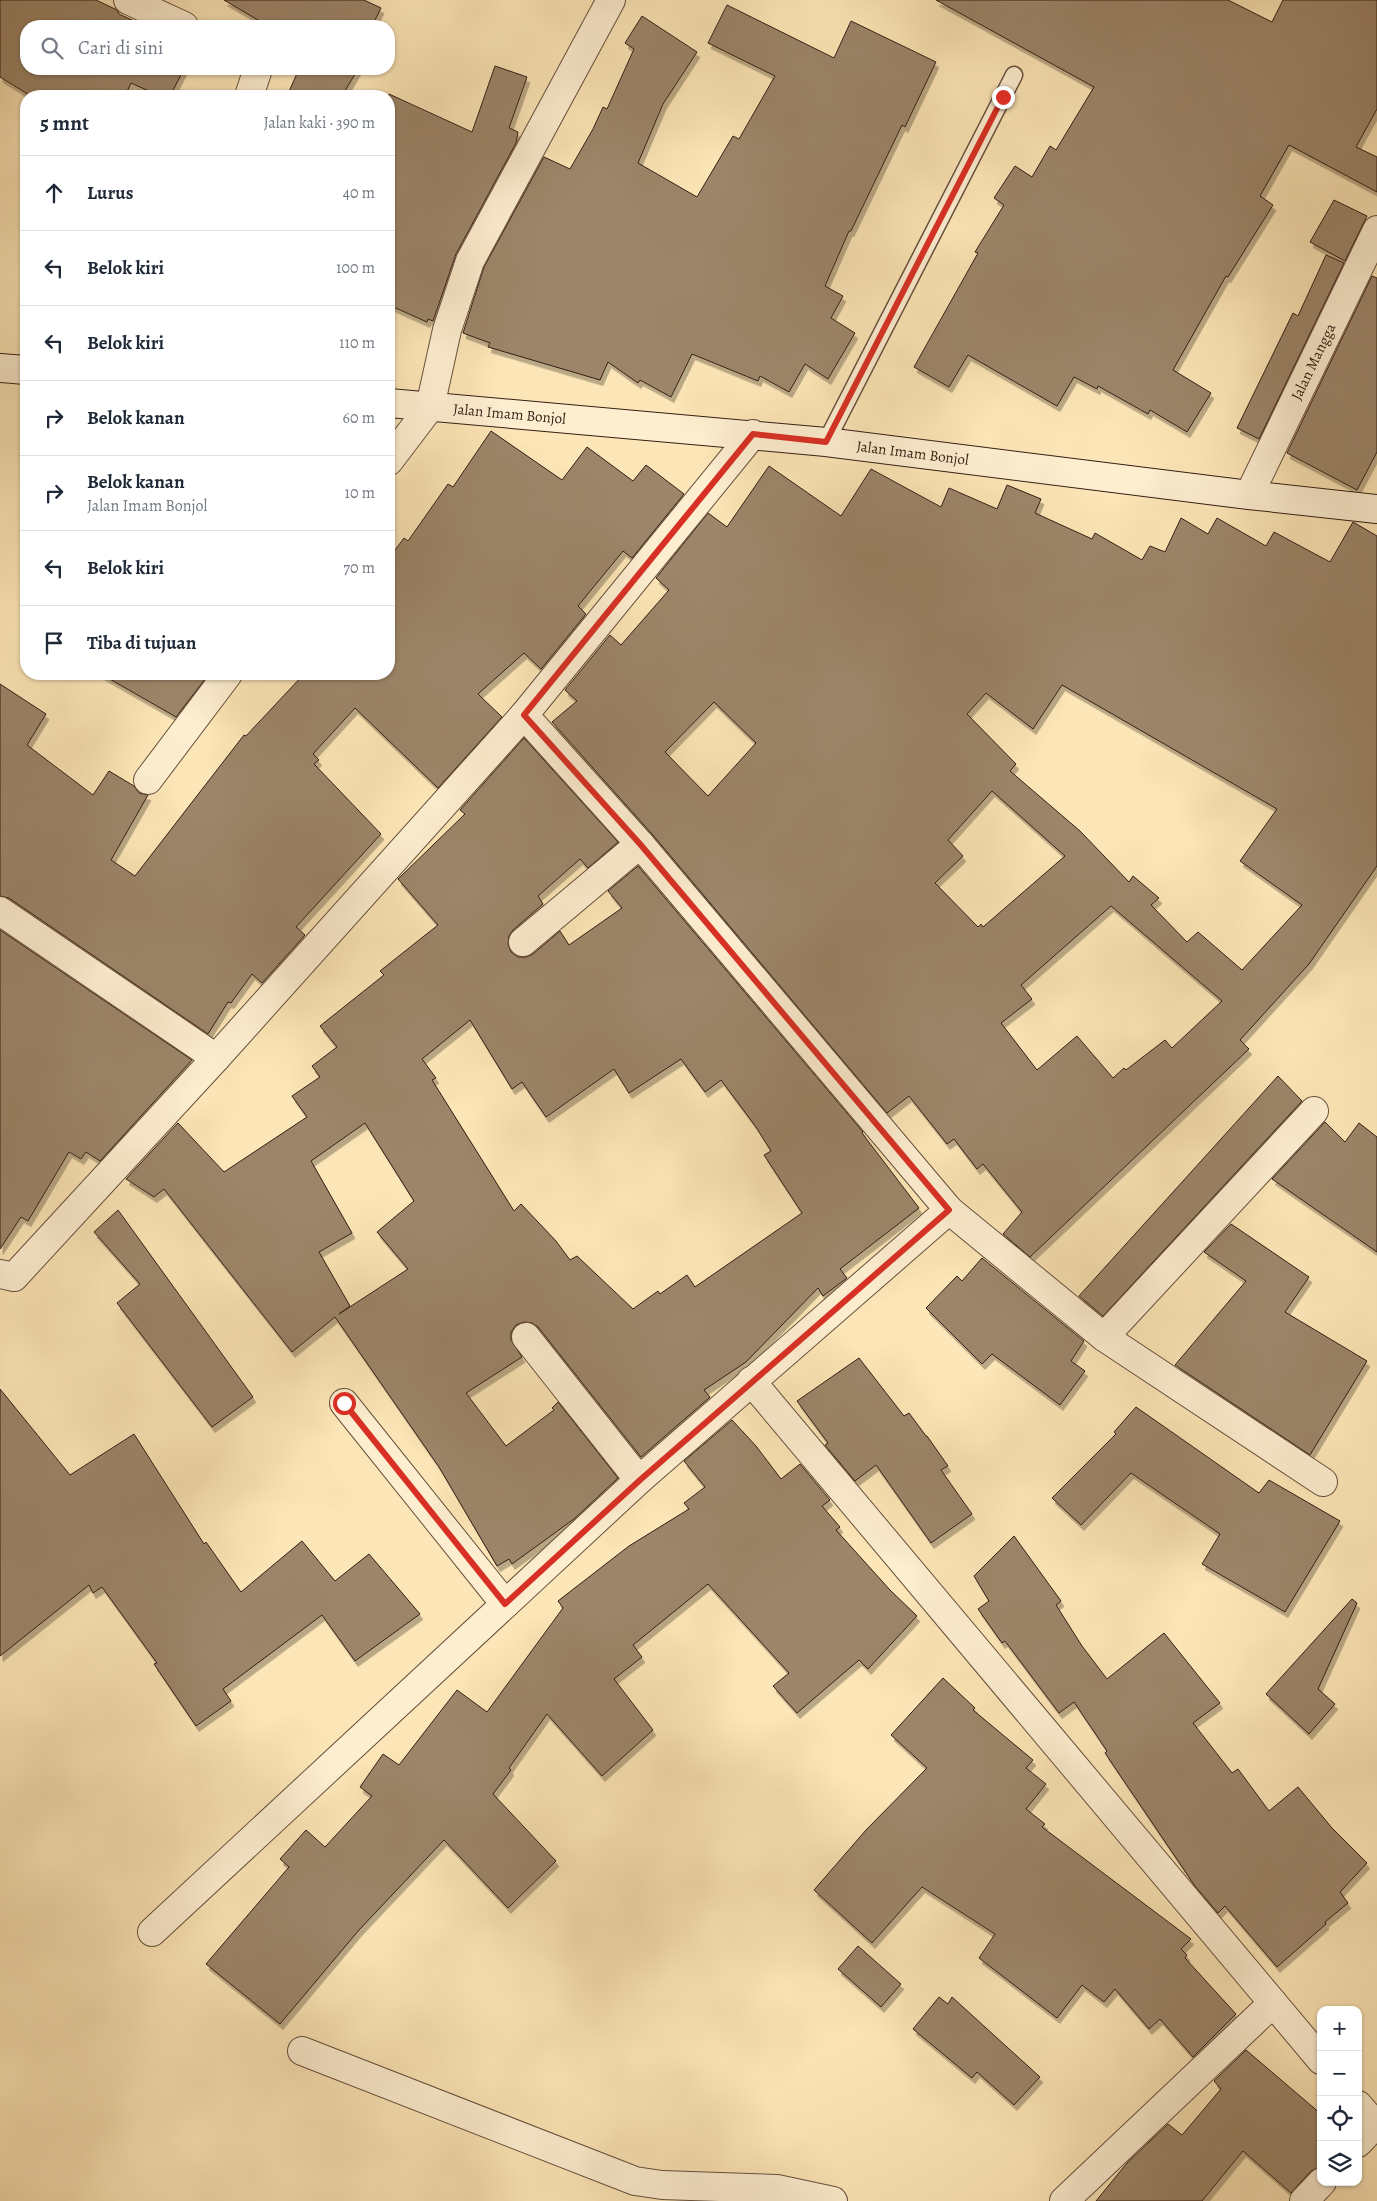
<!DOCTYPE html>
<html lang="id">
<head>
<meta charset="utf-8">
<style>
	:root { --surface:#fff; --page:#f2f2f3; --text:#1f2937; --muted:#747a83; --line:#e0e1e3 }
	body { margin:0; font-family:Alegreya,serif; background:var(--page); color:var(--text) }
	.controls { position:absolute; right:15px; bottom:15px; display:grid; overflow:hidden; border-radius:10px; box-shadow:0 1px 4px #0004 }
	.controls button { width:45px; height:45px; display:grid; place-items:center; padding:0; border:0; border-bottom:1px solid var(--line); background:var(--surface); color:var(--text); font:25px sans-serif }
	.stop { position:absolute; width:15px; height:15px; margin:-11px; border:4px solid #d93025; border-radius:50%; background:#fff }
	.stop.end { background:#d93025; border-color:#fff; box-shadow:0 1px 5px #0008 }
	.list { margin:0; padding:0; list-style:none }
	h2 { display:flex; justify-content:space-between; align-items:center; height:65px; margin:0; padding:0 20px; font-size:21px }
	h2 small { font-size:16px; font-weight:400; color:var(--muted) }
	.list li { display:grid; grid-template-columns:32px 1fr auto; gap:15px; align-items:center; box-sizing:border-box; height:75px; padding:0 20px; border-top:1px solid var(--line) }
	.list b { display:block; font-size:19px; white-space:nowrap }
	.list p { margin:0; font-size:16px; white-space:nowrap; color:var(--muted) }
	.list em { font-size:16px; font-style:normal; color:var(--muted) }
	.icon { flex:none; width:28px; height:28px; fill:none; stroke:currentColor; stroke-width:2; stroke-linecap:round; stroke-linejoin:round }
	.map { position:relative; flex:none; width:1377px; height:2201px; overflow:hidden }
	.search { position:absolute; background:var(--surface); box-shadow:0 1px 4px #0004; left:20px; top:20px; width:375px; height:55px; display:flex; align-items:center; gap:12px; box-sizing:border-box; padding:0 18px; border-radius:20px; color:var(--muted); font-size:19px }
	.panel { position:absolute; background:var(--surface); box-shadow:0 1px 4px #0004; left:20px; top:90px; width:375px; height:590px; border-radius:20px }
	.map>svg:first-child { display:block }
	.building { fill:#9c8569; stroke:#351e15; fill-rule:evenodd; filter:url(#shadow) }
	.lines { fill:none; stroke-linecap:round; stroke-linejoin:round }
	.lane-casing { stroke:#67503d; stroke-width:19 }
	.street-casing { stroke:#67503d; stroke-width:30 }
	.secondary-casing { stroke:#351e15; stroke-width:30 }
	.lane { stroke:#fdeed0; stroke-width:16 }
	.street { stroke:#fdeed0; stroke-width:28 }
	.secondary { stroke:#fdeed0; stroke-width:28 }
	.route { stroke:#d93025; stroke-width:6 }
	.labels { text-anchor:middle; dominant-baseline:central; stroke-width:4; stroke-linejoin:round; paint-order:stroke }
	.street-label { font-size:15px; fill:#351e15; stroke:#fdeed0 }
</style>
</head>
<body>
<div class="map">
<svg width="1377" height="2201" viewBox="0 0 1377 2201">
	<defs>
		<filter id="shadow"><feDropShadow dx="3" dy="5.5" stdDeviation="0" flood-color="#0004"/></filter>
	</defs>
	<rect width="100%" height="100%" fill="#fce5b6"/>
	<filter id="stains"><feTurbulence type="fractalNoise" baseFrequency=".004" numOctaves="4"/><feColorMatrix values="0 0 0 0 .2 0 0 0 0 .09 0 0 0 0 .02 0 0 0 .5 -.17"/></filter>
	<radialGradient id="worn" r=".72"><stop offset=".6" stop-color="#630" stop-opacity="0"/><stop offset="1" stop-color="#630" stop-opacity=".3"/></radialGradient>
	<path class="building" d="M 0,0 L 96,0 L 117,10 L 119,14 L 145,26 L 26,26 L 26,69 L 184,69 L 170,96 L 160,96 L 131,83 L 125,96 L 31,96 L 0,77 Z
		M 224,0 L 364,0 L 381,8 L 372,26 L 268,26 Z
		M 936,0 L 1228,0 L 1272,22 L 1283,0 L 1377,0 L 1377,109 L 1356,147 L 1377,157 L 1377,192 L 1289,145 L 1260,196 L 1273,205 L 1228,277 L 1226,276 L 1173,370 L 1211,393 L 1187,432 L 1150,410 L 1148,414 L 1098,386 L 1097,389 L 1074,377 L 1057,406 L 968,355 L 949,387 L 914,367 L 978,253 L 975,252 L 1004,205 L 994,198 L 1015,166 L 1032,177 L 1050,146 L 1056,150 L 1094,87 Z
		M 727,5 L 834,58 L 851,21 L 936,62 L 905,127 L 902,125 L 851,231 L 849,231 L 825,286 L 843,296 L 831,318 L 855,333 L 828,379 L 805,364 L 789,392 L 760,376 L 758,381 L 692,354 L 671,397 L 640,380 L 638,383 L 608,362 L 600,380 L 488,347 L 490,343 L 463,333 L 484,267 L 544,157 L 570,169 L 593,129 L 603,107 L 607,109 L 634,49 L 625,43 L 642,16 L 697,52 L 663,104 L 638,163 L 697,197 L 733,136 L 739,139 L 775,76 L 708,43 Z
		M 495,66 L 527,77 L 509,128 L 518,132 L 516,143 L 456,254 L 433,321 L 428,319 L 427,322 L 389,305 L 389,94 L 472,132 Z
		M 299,69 L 358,69 L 342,96 L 287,96 Z
		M 1334,200 L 1367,216 L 1345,261 L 1310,242 Z
		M 1326,255 L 1344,263 L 1259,439 L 1237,428 L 1293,313 L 1298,316 Z
		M 1372,276 L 1377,278 L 1377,452 L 1357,490 L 1287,453 Z
		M 491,431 L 562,480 L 587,447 L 633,481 L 646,465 L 684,494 L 632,558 L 623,551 L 578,606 L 586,614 L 541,669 L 524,653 L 478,694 L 502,717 L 438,788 L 355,708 L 313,754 L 319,760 L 314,764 L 381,834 L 296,927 L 305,935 L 262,983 L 252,974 L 231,1003 L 228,1002 L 208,1034 L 9,898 L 0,896 L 0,684 L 46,714 L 27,745 L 93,795 L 109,771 L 134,786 L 139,793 L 148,795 L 111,860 L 135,876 L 244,735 L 246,736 L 304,674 L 389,674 L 389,558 L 404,538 L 408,541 L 448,484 L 453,487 Z
		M 769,466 L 841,516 L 871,469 L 941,507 L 949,488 L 997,509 L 1007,485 L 1041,499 L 1035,513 L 1092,539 L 1095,533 L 1142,560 L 1150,546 L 1165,552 L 1181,518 L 1208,534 L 1217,518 L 1266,546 L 1274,532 L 1330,562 L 1353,522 L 1377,536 L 1377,866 L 1309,964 L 1240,1040 L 1249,1049 L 1030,1257 L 1003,1234 L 1022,1212 L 983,1164 L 977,1169 L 954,1139 L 947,1144 L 909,1096 L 887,1113 L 652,834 L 552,722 L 577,701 L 565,690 L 610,635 L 621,645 L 669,590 L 656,578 L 708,513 L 727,527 ZM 1062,685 L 1277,809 L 1240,861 L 1302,905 L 1242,970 L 1198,932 L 1187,942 L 1151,905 L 1159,898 L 1133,876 L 1129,882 L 1080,831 L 1010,771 L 1016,764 L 967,714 L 986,693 L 1033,729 ZM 714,702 L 756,743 L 708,796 L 665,752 ZM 992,791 L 1065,856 L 983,927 L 981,924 L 978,927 L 935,883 L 963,856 L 948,840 ZM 1111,906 L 1222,1001 L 1172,1048 L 1165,1040 L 1126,1070 L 1124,1068 L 1113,1078 L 1077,1036 L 1037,1070 L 1001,1023 L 1032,999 L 1021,985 Z
		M 101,674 L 209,674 L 176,717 Z
		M 524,738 L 618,842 L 588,868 L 580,859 L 538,896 L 543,904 L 513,930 L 509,936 L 508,944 L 511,952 L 518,957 L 526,957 L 533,954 L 560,931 L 569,945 L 622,908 L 608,891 L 638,866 L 863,1132 L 862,1133 L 919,1208 L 840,1269 L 847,1278 L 823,1296 L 818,1288 L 746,1362 L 704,1390 L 710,1397 L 641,1457 L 538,1327 L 532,1323 L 524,1322 L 516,1325 L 511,1332 L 511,1340 L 522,1357 L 466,1393 L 506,1446 L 554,1410 L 552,1408 L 558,1402 L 618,1478 L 574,1519 L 512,1564 L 509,1559 L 497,1566 L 439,1467 L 335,1317 L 292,1352 L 164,1189 L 154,1197 L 126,1179 L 178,1123 L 224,1172 L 307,1117 L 292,1096 L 320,1077 L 312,1066 L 337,1047 L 320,1026 L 384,975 L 380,971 L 438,925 L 398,879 L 465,814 L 460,810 ZM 470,1020 L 512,1089 L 522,1082 L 546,1117 L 614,1069 L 629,1093 L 681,1059 L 705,1092 L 721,1080 L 756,1127 L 771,1151 L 764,1155 L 802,1213 L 695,1287 L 687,1275 L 660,1294 L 658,1291 L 633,1309 L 577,1256 L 570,1260 L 556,1241 L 521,1204 L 514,1211 L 432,1080 L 436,1078 L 422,1059 ZM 365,1123 L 414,1201 L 377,1232 L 408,1269 L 339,1314 L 350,1306 L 319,1252 L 352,1233 L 311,1161 Z
		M 0,930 L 192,1060 L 100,1161 L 86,1152 L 81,1159 L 69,1152 L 28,1221 L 21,1217 L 0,1249 Z
		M 1278,1076 L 1302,1101 L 1103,1316 L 1079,1296 Z
		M 1325,1122 L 1345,1142 L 1359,1123 L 1377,1137 L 1377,1252 L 1272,1179 Z
		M 118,1210 L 253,1397 L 212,1427 L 117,1303 L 140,1284 L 94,1232 Z
		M 1231,1224 L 1309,1277 L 1285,1312 L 1367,1361 L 1310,1455 L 1175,1365 L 1246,1281 L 1204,1252 Z
		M 982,1258 L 1084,1341 L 1071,1361 L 1085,1371 L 1060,1405 L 992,1354 L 982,1364 L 926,1308 L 957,1276 L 962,1281 Z
		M 859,1358 L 904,1416 L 909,1413 L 926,1436 L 927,1436 L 948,1466 L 941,1470 L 972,1514 L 931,1543 L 876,1465 L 855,1481 L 825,1445 L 828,1443 L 797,1401 Z
		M 0,1389 L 70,1475 L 134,1434 L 204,1544 L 206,1542 L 241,1592 L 302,1541 L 335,1581 L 369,1554 L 420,1614 L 355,1661 L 322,1615 L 223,1689 L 231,1701 L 196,1726 L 154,1664 L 157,1663 L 102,1587 L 93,1593 L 89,1585 L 0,1656 Z
		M 1136,1407 L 1259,1493 L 1269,1480 L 1340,1521 L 1285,1612 L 1202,1564 L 1220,1534 L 1131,1473 L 1081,1525 L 1052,1498 L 1116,1434 L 1114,1432 Z
		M 732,1420 L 756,1446 L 781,1479 L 800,1464 L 830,1500 L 822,1506 L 840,1527 L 836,1530 L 890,1590 L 917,1616 L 868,1669 L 859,1660 L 797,1713 L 773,1686 L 789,1673 L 708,1584 L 633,1645 L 642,1657 L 614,1679 L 653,1730 L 602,1776 L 547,1714 L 509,1768 L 511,1770 L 493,1794 L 556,1861 L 508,1908 L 444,1840 L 359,1930 L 280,2024 L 206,1964 L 289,1867 L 280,1859 L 306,1830 L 325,1847 L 372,1796 L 360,1787 L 383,1754 L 399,1765 L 457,1690 L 487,1712 L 563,1608 L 558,1601 L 629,1546 L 689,1509 L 684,1503 L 705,1487 L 684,1461 Z
		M 1014,1536 L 1061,1601 L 1056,1605 L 1082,1646 L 1107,1679 L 1164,1633 L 1220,1703 L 1193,1723 L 1232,1773 L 1238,1769 L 1269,1811 L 1298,1787 L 1332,1828 L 1367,1863 L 1340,1892 L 1348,1903 L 1325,1922 L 1326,1924 L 1277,1967 L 1225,1906 L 1218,1913 L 1195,1886 L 1105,1753 L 1107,1751 L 1074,1702 L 1059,1713 L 1005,1641 L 1002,1643 L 978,1609 L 989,1601 L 974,1576 Z
		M 1352,1599 L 1357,1603 L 1318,1689 L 1335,1704 L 1309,1734 L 1266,1694 Z
		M 943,1678 L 975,1708 L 973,1710 L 1033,1760 L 1026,1768 L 1046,1784 L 1026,1809 L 1045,1824 L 1042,1827 L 1191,1939 L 1181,1949 L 1187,1955 L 1185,1958 L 1236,2014 L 1193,2057 L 1160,2019 L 1149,2029 L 1115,1989 L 1104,2002 L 1082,1985 L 1057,2018 L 979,1958 L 995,1934 L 922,1887 L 872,1943 L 814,1890 L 866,1830 L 927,1768 L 891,1735 Z
		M 858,1946 L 901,1984 L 881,2007 L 838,1969 Z
		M 939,1997 L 948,2004 L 952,1997 L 1040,2077 L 1014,2105 L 977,2072 L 972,2078 L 913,2029 Z
		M 1246,2050 L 1321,2114 L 1321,2167 L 1311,2171 L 1291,2193 L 1243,2151 L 1202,2201 L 1096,2201 L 1127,2163 L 1168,2124 L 1182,2135 L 1221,2089 L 1214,2081 Z"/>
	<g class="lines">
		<g class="lane-casing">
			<path id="lane" d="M 826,442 L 1014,75"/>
		</g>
		<g class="street-casing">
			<g id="street">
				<path d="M 128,0 L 184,26"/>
				<path d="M 249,96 L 257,72 L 256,69"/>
				<path d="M 389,461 L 430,407 L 447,330 L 470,261 L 611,0"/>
				<path id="s1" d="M 1249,495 L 1377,230"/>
				<path d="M 524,715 L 640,844 L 949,1210 L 1104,1337 L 1323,1482"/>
				<path d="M 148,780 L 228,674"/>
				<path d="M 0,911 L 216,1058"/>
				<path d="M 523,942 L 640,844"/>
				<path d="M 0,1274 L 14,1277 L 216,1058 L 524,715 L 753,434"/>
				<path d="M 526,1337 L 639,1480"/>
				<path d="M 1104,1337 L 1314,1111"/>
				<path d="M 751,1381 L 1321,2060"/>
				<path d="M 344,1403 L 505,1604"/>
				<path d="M 152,1932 L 639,1480 L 949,1210"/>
				<path d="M 302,2051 L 635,2181 L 662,2185 L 777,2189 L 833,2201"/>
				<path d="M 1358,2105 L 1377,2127"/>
				<path d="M 1358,2143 L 1375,2125"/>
				<path d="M 1064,2201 L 1273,2003"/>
				<path d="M 1304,2201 L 1322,2182"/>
			</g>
		</g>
		<g class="secondary-casing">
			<g id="secondary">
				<path d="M 0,368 L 26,370"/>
				<path id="s2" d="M 389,403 L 826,442 L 1249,495 L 1377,509"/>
			</g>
		</g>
		<use href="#lane" class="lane"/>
		<use href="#street" class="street"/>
		<use href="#secondary" class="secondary"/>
	</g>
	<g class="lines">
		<path class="route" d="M 344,1403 L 505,1604 L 640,1480 L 949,1210 L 640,844 L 524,715 L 753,434 L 826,442 L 1003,97"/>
	</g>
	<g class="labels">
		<g class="street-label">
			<text stroke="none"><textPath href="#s1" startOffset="148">Jalan Mangga</textPath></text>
			<text stroke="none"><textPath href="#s2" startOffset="121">Jalan Imam Bonjol</textPath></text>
			<text stroke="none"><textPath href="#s2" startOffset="526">Jalan Imam Bonjol</textPath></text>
		</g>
	</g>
	<rect width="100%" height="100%" filter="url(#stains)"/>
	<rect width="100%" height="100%" fill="url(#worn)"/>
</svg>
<div class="controls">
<button>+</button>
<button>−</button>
<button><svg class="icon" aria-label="locate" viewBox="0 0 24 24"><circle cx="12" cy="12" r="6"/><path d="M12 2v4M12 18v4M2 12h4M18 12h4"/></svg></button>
<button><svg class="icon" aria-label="layers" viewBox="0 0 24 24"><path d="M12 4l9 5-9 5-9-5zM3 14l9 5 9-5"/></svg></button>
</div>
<div class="stop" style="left:344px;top:1403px"></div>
<div class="stop end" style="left:1003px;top:97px"></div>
<div class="search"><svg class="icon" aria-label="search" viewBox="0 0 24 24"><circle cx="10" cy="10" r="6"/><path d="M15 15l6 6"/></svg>Cari di sini</div>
<section class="panel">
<h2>5 mnt<small>Jalan kaki · 390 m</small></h2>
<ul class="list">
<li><svg class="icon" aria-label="ahead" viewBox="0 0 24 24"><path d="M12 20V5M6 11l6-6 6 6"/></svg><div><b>Lurus</b></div><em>40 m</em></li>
<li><svg class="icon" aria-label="left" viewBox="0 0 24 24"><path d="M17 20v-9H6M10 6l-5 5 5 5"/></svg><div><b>Belok kiri</b></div><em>100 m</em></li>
<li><svg class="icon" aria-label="left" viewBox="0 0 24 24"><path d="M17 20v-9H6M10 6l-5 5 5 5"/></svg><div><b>Belok kiri</b></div><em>110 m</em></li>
<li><svg class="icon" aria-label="right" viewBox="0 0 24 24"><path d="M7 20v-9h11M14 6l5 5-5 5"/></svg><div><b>Belok kanan</b></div><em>60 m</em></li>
<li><svg class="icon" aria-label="right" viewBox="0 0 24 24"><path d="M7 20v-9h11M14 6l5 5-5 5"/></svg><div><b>Belok kanan</b><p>Jalan Imam Bonjol</p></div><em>10 m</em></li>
<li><svg class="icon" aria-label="left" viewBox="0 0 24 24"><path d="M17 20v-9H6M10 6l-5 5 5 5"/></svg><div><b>Belok kiri</b></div><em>70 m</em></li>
<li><svg class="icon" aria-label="arrive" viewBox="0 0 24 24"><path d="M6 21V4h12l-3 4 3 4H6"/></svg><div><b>Tiba di tujuan</b></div></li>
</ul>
</section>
</div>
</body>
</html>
